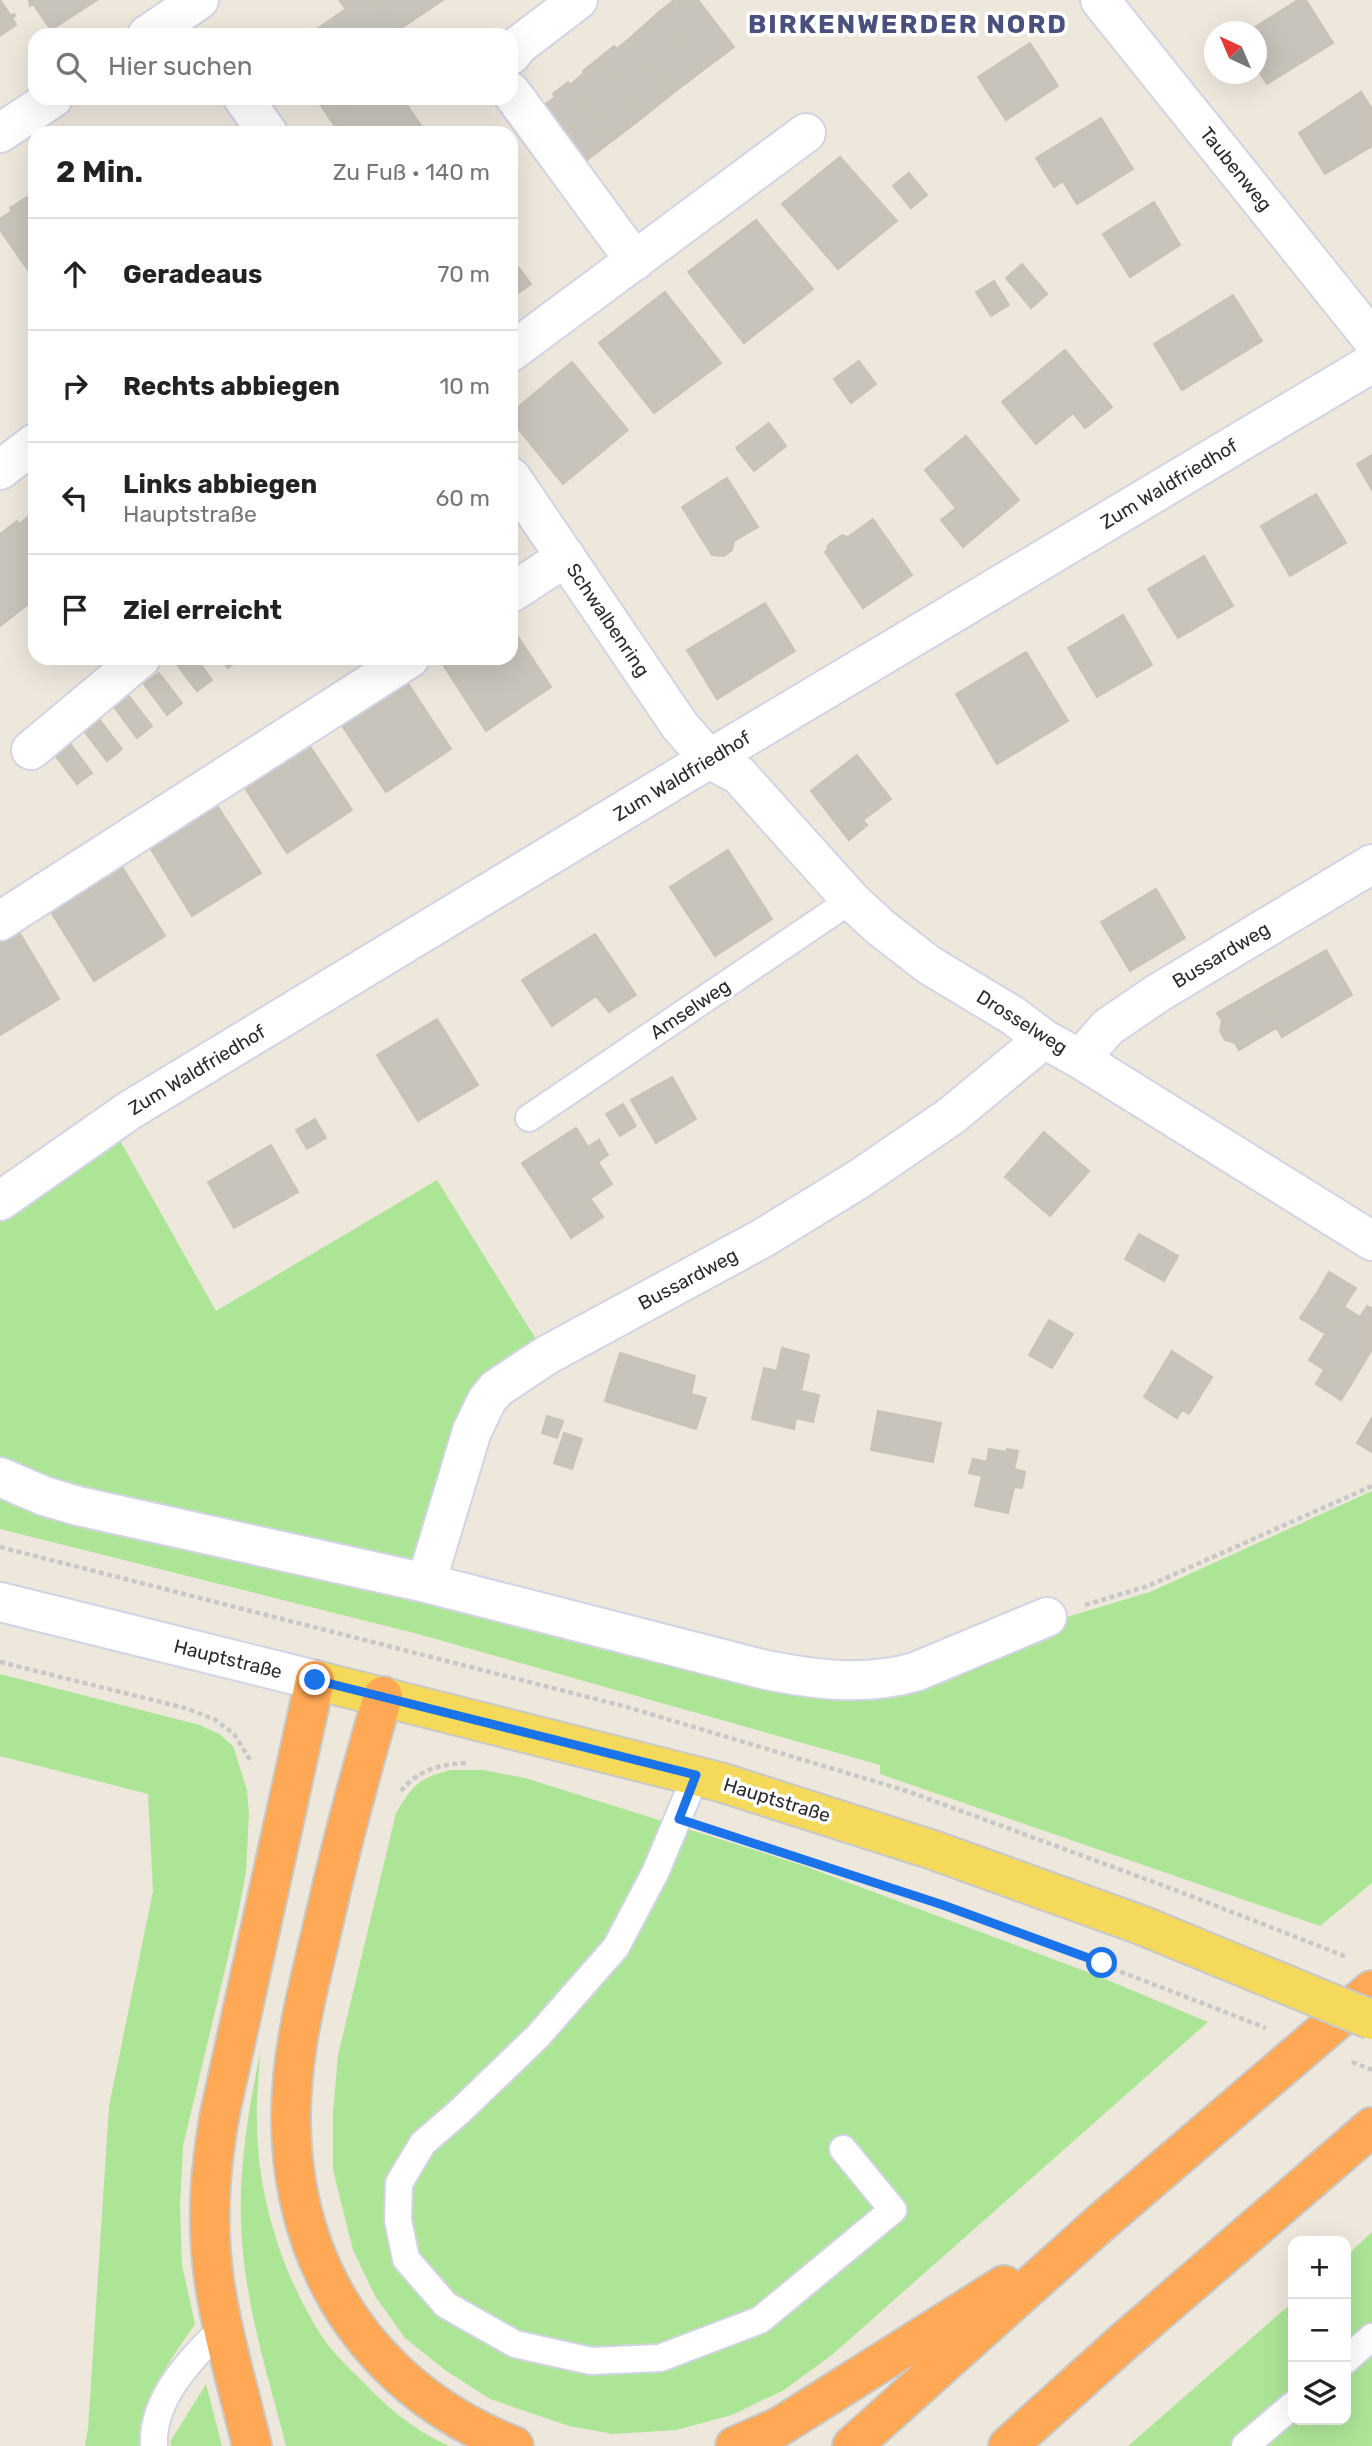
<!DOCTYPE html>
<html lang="de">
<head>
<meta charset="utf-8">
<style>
	:root { --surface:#fff; --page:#f2f2f2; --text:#222; --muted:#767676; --line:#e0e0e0 }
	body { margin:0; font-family:Rubik,sans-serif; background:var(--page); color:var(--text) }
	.controls { position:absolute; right:21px; bottom:21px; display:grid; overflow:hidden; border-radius:14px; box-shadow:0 7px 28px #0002 }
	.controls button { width:63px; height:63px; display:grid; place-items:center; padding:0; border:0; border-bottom:2px solid var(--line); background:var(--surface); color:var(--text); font:35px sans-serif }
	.compass { position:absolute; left:1204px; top:21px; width:63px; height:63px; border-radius:50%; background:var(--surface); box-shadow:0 7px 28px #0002; rotate:316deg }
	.stop { position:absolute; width:21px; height:21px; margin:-16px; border:5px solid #1a73e8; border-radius:50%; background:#fff }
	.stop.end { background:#1a73e8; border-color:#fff; box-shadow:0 2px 7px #0008 }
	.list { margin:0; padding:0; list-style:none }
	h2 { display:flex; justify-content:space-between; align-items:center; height:91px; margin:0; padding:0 28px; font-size:30px }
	h2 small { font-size:23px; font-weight:400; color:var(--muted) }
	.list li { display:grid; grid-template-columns:46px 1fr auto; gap:21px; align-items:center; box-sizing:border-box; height:112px; padding:0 28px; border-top:2px solid var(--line) }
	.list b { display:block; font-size:26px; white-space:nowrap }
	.list p { margin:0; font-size:23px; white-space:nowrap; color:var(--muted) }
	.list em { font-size:23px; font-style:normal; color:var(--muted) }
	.icon { flex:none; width:38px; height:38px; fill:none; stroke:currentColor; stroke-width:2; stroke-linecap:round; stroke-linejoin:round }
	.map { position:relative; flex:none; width:1372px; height:2446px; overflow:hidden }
	.search { position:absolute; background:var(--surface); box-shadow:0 7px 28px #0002; left:28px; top:28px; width:490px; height:77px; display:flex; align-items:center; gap:18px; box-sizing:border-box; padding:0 24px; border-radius:21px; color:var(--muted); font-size:26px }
	.panel { position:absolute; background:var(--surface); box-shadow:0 7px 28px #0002; left:28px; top:126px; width:490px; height:539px; border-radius:21px }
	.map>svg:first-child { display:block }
	.green { fill:#ade597 }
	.building { fill:#c8c4bc; stroke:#c8c3b6; stroke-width:2 }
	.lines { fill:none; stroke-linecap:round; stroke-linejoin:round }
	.lane-casing { stroke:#d2d4e4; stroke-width:30 }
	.street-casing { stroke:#d2d4e4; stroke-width:42 }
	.secondary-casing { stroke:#d2d4e4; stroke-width:42 }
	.primary-casing { stroke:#c8c8c8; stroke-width:42 }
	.highway-casing { stroke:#c8c8c8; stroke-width:42 }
	.path { stroke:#c8c8c8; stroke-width:4.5; stroke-dasharray:5 3.5; stroke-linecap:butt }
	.lane { stroke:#fff; stroke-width:26 }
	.street { stroke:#fff; stroke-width:38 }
	.secondary { stroke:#fff; stroke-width:38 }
	.primary { stroke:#f4d95a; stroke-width:38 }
	.highway { stroke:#ffa855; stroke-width:38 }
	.primary-bridge-casing { stroke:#c8c8c8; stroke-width:42; stroke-linecap:butt }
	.primary-bridge { stroke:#f4d95a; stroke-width:38 }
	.route { stroke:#1a73e8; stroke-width:9 }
	.labels { text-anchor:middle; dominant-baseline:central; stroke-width:7; stroke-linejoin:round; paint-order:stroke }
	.street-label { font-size:19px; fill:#2b2b2b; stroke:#fff }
	.district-label { font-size:26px; font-weight:bold; letter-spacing:2px; fill:#4a507d; stroke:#fff }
</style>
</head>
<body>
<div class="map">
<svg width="1372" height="2446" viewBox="0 0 1372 2446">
	<rect width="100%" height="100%" fill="#ede7dc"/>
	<path class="green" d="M 113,1128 L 216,1311 L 437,1180 L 544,1352 L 503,1377 L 423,1578 L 0,1470 L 0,1209 Z
		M 0,1485 L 803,1683 L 1050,1622 L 1150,1592 L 1372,1491 L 1372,1883 L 1320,1926 L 880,1774 L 880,1765 L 418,1634 L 0,1529 Z
		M 0,1674 L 200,1725 L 219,1734 L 233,1746 L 247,1790 L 249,1814 L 246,1872 L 237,1919 L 183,2146 L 180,2205 L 182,2265 L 195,2324 C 174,2355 134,2408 140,2446 L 85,2446 L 88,2429 L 109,2106 L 153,1891 L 148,1794 L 0,1756 Z
		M 450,1770 L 483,1770 L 525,1778 L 799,1864 L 1093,1974 L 1208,2022 L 833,2354 L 784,2390 L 732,2415 L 676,2430 L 613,2434 L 569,2426 L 490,2399 L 445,2370 L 405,2338 L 375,2296 L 353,2250 L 333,2170 L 333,2112 L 338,2055 L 396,1813 C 413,1785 418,1779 450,1770 Z
		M 260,2053 C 259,2076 256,2099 257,2122 C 257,2195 282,2274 321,2335 C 331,2351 347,2366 360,2379 C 388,2408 412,2429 449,2446 L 286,2446 C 267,2372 243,2298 241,2222 C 239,2165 249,2108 260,2053 Z
		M 1372,2232 L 1372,2446 L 1128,2446 L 1293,2302 L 1293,2420 L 1346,2420 L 1346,2256 Z
		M 206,2384 L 222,2446 L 171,2446 L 170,2442 Z"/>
	<path class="building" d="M 0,0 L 11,16 L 14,14 L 15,16 L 12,17 L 16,25 L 0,36 Z
		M 29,0 L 97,0 L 51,30 L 33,4 L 30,6 Z
		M 339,0 L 375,0 L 397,31 L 392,35 L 308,35 L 346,9 Z
		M 375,0 L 443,0 L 397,31 Z
		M 674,0 L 676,2 L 679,0 L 698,0 L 734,47 L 703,70 L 659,12 Z
		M 1298,0 L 1306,0 L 1333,43 L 1267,84 L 1256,67 L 1256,32 L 1247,32 Z
		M 659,12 L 703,70 L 673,93 L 630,38 Z
		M 630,38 L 673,93 L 643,117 L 598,59 L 614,46 L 617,49 Z
		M 1030,43 L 1058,86 L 1006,120 L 978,77 Z
		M 598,59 L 643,117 L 613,140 L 570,85 L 584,73 L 583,71 Z
		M 568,82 L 613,140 L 583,163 L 540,108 L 555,97 L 553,94 Z
		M 1361,92 L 1372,109 L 1372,146 L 1325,174 L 1299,133 Z
		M 316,98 L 360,98 L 330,119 Z
		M 360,98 L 402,98 L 426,133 L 340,133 L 330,119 Z
		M 1101,118 L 1133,169 L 1077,204 L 1063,181 L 1054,187 L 1036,158 Z
		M 840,157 L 897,221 L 838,269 L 782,204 Z
		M 909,173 L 927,195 L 911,208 L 893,186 Z
		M 35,195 L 35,280 L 0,230 L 0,219 L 12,211 L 10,208 L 27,197 L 29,199 Z
		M 1154,202 L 1180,245 L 1130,277 L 1103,234 Z
		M 756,220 L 813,289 L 744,343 L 688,272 Z
		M 514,261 L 531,284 L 511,298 L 511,263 Z
		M 1022,264 L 1047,294 L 1031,308 L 1006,278 Z
		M 994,281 L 1009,305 L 991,316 L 976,292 Z
		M 665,292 L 721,363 L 654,413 L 599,343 Z
		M 1233,295 L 1262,341 L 1182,390 L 1154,344 Z
		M 1065,350 L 1112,407 L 1085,428 L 1073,413 L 1036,444 L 1002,402 Z
		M 859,361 L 876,384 L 851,403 L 834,379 Z
		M 572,362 L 628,430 L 563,484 L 511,420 L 511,413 Z
		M 769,423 L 786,446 L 754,471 L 736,448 Z
		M 966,436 L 1019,500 L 963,547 L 941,520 L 956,508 L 925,470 Z
		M 1372,455 L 1372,490 L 1357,464 Z
		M 727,478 L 758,527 L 734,541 L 732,550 L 724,556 L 712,555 L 682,507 Z
		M 1316,494 L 1346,543 L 1290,576 L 1261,526 Z
		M 35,511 L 35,599 L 0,626 L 0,534 L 17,521 L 19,524 Z
		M 873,519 L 912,575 L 863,608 L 825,552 L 827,551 L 828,545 L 842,535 L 848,537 Z
		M 1204,556 L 1233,606 L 1178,638 L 1148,589 Z
		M 765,603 L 795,651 L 717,699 L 687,650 Z
		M 1123,615 L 1152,665 L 1097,697 L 1068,648 Z
		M 511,626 L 551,687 L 486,731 L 442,663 L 449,658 L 511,658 Z
		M 1026,652 L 1068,721 L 997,764 L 956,694 Z
		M 179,658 L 196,658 L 212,680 L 197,691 L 175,662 Z
		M 220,658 L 241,658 L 228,668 Z
		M 159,673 L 182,703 L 167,715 L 144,684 Z
		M 407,682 L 451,749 L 386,792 L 341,724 Z
		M 129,696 L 152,726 L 137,738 L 114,707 Z
		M 99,719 L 122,749 L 107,761 L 84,731 Z
		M 69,742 L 92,773 L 77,784 L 54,754 Z
		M 307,742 L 352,810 L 287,853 L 243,785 Z
		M 857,755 L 891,799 L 863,820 L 867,825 L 849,840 L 811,791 Z
		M 216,804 L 261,873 L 192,916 L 149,846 Z
		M 728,850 L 772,919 L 715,956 L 670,887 Z
		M 119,862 L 165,936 L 94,981 L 48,907 Z
		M 1156,889 L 1185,938 L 1130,971 L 1101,922 Z
		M 19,932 L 59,999 L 0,1035 L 0,943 Z
		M 595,934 L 636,995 L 609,1012 L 596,996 L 552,1026 L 522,980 Z
		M 1326,950 L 1352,995 L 1282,1037 L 1255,991 Z
		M 1255,991 L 1276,1028 L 1239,1050 L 1235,1043 L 1225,1040 L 1220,1031 L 1222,1021 L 1217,1013 Z
		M 437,1019 L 478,1085 L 418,1121 L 377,1055 Z
		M 672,1077 L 688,1105 L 647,1128 L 631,1100 Z
		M 623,1104 L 636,1126 L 620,1136 L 606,1114 Z
		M 688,1105 L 696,1119 L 656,1143 L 647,1128 Z
		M 315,1119 L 326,1138 L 307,1149 L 296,1130 Z
		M 576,1128 L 588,1147 L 599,1140 L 608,1155 L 598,1162 L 612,1184 L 559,1219 L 522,1163 Z
		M 1044,1132 L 1089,1171 L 1050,1216 L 1005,1177 Z
		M 271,1145 L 298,1192 L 234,1228 L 208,1182 Z
		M 590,1198 L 603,1217 L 571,1238 L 559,1219 Z
		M 1139,1234 L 1178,1256 L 1164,1281 L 1125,1259 Z
		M 1329,1272 L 1356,1288 L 1344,1307 L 1318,1291 Z
		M 1318,1291 L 1343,1306 L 1326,1334 L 1300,1318 Z
		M 1343,1306 L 1360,1317 L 1367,1306 L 1372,1309 L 1372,1349 L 1350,1386 L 1309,1360 Z
		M 1049,1320 L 1073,1334 L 1052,1368 L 1029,1355 Z
		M 782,1348 L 809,1355 L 801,1391 L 819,1395 L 813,1422 L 796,1418 L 794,1429 L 752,1419 L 764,1368 L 777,1371 Z
		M 1172,1351 L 1212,1377 L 1189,1414 L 1182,1410 L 1177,1418 L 1144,1397 Z
		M 620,1353 L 695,1376 L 691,1394 L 706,1398 L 696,1429 L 605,1401 Z
		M 1324,1370 L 1350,1386 L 1341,1400 L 1316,1384 Z
		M 878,1411 L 941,1423 L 933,1462 L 871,1450 Z
		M 547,1416 L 563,1421 L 557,1438 L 542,1433 Z
		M 1372,1418 L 1372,1452 L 1357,1443 Z
		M 564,1433 L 582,1439 L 572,1469 L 554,1463 Z
		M 989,1449 L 1006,1452 L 1007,1449 L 1018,1451 L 1014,1469 L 1025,1472 L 1022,1488 L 1014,1487 L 1008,1513 L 975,1506 L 982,1476 L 969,1473 L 973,1459 L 987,1462 Z"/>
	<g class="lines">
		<g class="lane-casing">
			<path id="lane" d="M 529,1118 L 851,900
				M 696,1775 L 656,1871 L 616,1947 L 538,2036 L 459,2112 L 423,2143 L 399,2183 L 398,2220 L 406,2259 L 446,2305 L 515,2344 L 591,2361 L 660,2358 L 760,2320 L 893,2210 L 843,2149
				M 1346,2360 L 1372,2337
				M 154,2446 C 151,2399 192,2357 224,2327
				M 1245,2446 L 1293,2405"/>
		</g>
		<g class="street-casing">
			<path id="street" d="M 1100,0 L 1372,339
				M 147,35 L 199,0
				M 511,55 L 519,45 L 578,0
				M 511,92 L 635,261
				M 243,98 L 268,133
				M 0,133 L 53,98
				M 511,352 L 806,133
				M 0,470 L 35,443
				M 511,477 L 680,726 L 709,759 L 739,775 L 851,900 L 880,927 L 929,965 L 1012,1015 L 1044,1039 L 1080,1059 L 1372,1241
				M 511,593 L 566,557
				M 31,750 L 141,658
				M 0,921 L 410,658
				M 1080,1059 L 1108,1027 L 1158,993 L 1372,864
				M 0,1201 L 130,1110 L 709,759 L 1372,363
				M 0,1477 L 44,1496 L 78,1506 L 426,1583 L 766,1670 C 816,1680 866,1686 915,1672 L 1047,1617
				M 426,1583 L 472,1431 L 487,1400 L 496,1389 L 547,1355 L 763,1238 L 859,1179 L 951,1116 L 1044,1039"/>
		</g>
		<g class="secondary-casing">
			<path id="secondary" d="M 0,1602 L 315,1680"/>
		</g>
		<g class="primary-casing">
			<path id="primary" d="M 315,1680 L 720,1782 L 933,1850 L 1141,1925"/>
		</g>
		<g class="highway-casing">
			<path id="highway" d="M 383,1696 C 361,1771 341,1845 324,1921 C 312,1972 298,2024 293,2077 C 277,2243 357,2384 514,2446
				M 252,2446 C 239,2391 222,2335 214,2279 C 206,2222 210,2169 220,2113 L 315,1680
				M 735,2446 L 779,2427 L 1004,2285
				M 852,2446 L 1097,2226 L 1372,1990
				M 1008,2446 L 1121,2344 L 1372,2127"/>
		</g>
		<path class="path" d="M 0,1547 L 627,1707 L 907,1791 L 1178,1891 L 1347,1957
			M 1085,1605 L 1148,1586 L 1372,1486
			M 0,1662 L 185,1708 L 214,1719 L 234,1734 L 252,1763
			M 401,1791 C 418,1770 440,1764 467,1763
			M 711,1829 C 899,1888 1083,1956 1266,2028
			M 1352,2062 L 1372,2070"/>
		<use href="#lane" class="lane"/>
		<use href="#street" class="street"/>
		<use href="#secondary" class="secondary"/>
		<use href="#primary" class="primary"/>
		<use href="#highway" class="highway"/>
		<g class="primary-bridge-casing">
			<path id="primary-bridge" d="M 1141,1925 L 1372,2020"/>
		</g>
		<use href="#primary-bridge" class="primary-bridge"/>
	</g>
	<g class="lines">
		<path class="route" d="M 315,1680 L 696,1775 L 679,1819 L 943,1905 L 1102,1963"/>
	</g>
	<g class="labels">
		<g class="street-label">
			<text transform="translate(1236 169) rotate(51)">Taubenweg</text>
			<text transform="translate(1169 484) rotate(-31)">Zum Waldfriedhof</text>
			<text transform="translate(608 620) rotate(56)">Schwalbenring</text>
			<text transform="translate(682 776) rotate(-31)">Zum Waldfriedhof</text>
			<text transform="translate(1221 955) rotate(-31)">Bussardweg</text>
			<text transform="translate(690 1009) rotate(-34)">Amselweg</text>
			<text transform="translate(1022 1022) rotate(32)">Drosselweg</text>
			<text transform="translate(197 1070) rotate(-31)">Zum Waldfriedhof</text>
			<text transform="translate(688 1279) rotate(-28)">Bussardweg</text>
			<text transform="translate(228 1659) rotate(14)">Hauptstraße</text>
			<text transform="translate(777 1800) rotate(17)">Hauptstraße</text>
		</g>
		<g class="district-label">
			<text x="908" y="24">BIRKENWERDER NORD</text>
		</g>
	</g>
</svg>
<div class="controls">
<button>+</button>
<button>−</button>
<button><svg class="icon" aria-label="layers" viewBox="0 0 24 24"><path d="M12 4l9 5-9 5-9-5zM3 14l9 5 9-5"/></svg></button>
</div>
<svg class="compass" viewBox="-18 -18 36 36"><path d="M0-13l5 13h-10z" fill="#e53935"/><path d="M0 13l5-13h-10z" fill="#767676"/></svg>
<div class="stop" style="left:1102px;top:1963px"></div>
<div class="stop end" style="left:315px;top:1680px"></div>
<div class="search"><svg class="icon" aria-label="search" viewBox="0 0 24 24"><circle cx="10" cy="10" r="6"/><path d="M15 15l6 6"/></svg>Hier suchen</div>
<section class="panel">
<h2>2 Min.<small>Zu Fuß · 140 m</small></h2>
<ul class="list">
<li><svg class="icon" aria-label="ahead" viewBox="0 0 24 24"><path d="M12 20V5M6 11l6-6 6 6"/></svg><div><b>Geradeaus</b></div><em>70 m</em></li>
<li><svg class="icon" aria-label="right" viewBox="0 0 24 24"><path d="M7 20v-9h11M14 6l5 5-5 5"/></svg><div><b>Rechts abbiegen</b></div><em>10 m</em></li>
<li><svg class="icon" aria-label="left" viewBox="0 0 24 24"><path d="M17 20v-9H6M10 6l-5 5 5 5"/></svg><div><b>Links abbiegen</b><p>Hauptstraße</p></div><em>60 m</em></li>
<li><svg class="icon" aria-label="arrive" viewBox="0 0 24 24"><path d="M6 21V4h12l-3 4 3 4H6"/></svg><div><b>Ziel erreicht</b></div></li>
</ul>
</section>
</div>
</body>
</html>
